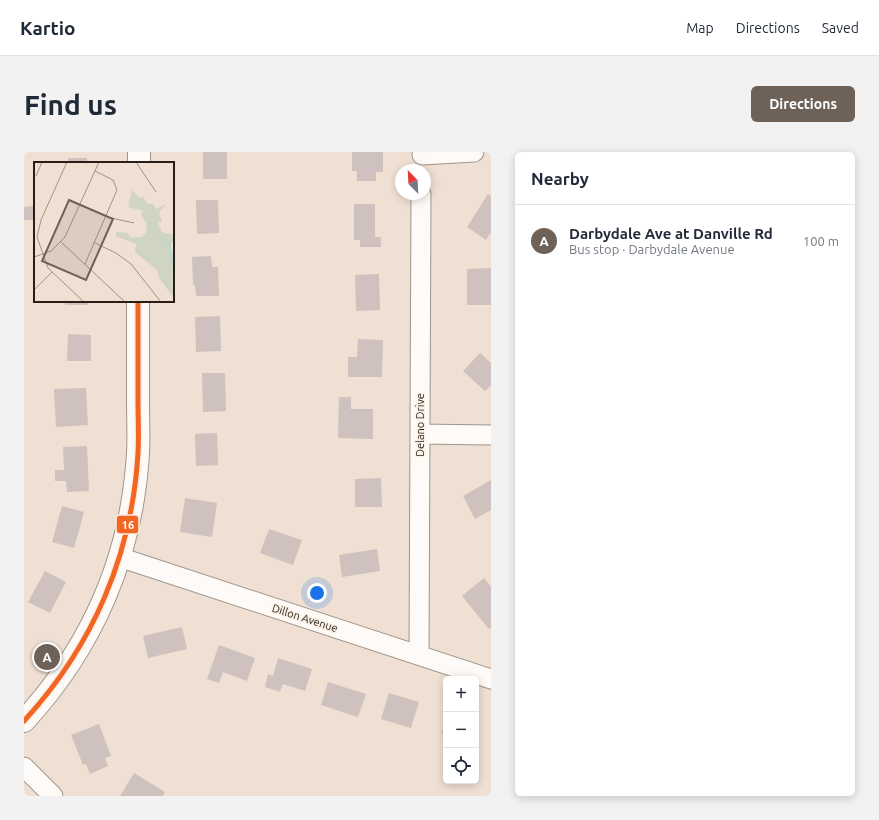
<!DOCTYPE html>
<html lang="en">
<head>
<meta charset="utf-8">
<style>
	:root { --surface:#fff; --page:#f2f2f3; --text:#1f2937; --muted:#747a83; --line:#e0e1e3; --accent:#6e6258 }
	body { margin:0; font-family:Ubuntu,sans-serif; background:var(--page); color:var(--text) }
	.controls { position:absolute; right:12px; bottom:12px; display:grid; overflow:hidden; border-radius:6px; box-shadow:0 2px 10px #0003 }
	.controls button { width:36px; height:36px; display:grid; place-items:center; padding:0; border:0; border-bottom:1px solid var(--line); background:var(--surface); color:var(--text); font:20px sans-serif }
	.compass { position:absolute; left:371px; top:12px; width:36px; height:36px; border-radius:50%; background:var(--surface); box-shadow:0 2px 10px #0003; rotate:336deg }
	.you { position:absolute; left:293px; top:441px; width:14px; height:14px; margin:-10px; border:3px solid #fff; border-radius:50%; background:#1a73e8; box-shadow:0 0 0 6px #1a73e833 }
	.badge { display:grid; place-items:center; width:26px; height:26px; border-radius:50%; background:var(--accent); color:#fff; font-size:13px; font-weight:700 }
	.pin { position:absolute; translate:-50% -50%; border:2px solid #fff; box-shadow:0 1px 4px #0006 }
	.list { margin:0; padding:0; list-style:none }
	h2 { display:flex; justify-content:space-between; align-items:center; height:52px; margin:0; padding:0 16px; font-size:17px }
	h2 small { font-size:13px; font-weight:400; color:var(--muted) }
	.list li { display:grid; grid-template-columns:26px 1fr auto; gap:12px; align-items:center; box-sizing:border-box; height:72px; padding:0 16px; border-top:1px solid var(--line) }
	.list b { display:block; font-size:15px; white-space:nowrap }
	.list p { margin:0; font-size:13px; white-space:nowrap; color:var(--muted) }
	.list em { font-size:13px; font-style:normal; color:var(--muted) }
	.icon { flex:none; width:22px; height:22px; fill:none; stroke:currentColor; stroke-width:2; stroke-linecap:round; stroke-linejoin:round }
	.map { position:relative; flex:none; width:467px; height:644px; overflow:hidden; border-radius:6px }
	header { display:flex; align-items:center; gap:24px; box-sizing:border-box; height:56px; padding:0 20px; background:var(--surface); border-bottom:1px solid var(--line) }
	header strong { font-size:19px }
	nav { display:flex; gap:22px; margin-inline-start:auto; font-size:14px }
	.intro { display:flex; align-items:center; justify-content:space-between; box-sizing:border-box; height:96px; padding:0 24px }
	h1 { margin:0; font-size:28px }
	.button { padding:10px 18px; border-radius:6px; background:var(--accent); color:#fff; font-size:14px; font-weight:700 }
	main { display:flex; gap:24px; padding:0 24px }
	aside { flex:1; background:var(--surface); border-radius:6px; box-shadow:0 2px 10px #0003 }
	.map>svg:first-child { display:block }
	.building { fill:#cec1be }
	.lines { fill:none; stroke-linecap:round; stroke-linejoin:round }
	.street-casing { stroke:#a0958b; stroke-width:21 }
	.secondary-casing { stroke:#a0958b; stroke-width:24 }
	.street { stroke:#fdfaf8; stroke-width:19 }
	.secondary { stroke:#fdfaf8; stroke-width:22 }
	.bus-1-casing { stroke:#fbf0e6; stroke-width:8 }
	.bus-1 { stroke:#f26522; stroke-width:5 }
	.labels { text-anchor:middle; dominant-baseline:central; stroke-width:3; stroke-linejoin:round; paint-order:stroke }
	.street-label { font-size:11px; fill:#281e16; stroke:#fbf0e6 }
	.inset-river { fill:none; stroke:#b8d7d2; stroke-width:2 }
	.inset-road { fill:none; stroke:#9f9287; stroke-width:1 }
	.view { fill:#6e6258; fill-opacity:0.15; stroke:#6e6258; stroke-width:2 }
	.inset-edge { fill:none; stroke:#281e16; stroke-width:2 }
	.line-badge { stroke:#fbf0e6; stroke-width:1.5 }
	.badge-label { font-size:11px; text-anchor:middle; font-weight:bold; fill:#fff }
</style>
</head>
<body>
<header>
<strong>Kartio</strong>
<nav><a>Map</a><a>Directions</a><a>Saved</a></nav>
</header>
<div class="intro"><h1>Find us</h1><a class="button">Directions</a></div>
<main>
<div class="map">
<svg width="467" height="644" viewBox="0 0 467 644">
	<rect width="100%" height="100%" fill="#efe0d3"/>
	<path class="building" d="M 179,0 L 203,0 L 203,27 L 179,27 Z
		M 328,0 L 359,0 L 359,20 L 352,20 L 352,29 L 333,29 L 333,19 L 328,19 Z
		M 44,6 L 63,6 L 63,11 L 44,11 Z
		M 464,42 L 467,44 L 467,80 L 462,88 L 443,75 Z
		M 172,48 L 194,48 L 195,81 L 173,82 Z
		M 330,52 L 351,52 L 351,85 L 357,85 L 357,95 L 336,95 L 336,88 L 330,88 Z
		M 11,54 L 11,68 L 0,68 L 0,55 Z
		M 187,104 L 188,115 L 194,115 L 195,144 L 172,144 L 171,133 L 169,133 L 168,105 Z
		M 467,116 L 467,153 L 443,153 L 443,117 Z
		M 355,122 L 356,158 L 332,159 L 331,123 Z
		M 41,149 L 64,149 L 64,153 L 41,153 Z
		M 196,164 L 197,199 L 172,200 L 171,165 Z
		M 44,182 L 67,183 L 67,209 L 43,209 Z
		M 334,187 L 359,188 L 358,225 L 324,225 L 324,205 L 333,205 Z
		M 456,201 L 467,211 L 467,233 L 461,239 L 439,219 Z
		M 178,221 L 201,221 L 202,259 L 179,260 Z
		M 62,236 L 64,273 L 32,275 L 30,237 Z
		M 315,245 L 327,245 L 327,257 L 349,257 L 349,287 L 314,286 Z
		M 193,281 L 194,313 L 172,314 L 171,282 Z
		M 63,294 L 65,339 L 43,340 L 42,329 L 31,329 L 31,318 L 40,318 L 39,295 Z
		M 357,326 L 358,355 L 331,355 L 331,327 Z
		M 467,328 L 467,358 L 451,367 L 439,344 Z
		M 161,346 L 193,351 L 188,385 L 156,380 Z
		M 38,354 L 60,360 L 50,396 L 28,390 Z
		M 245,377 L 278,388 L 269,413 L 236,401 Z
		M 353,397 L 356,419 L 318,425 L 315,403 Z
		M 21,419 L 42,430 L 26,461 L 4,450 Z
		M 460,426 L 467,435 L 467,476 L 465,477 L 438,444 Z
		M 158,475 L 163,497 L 124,506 L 119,484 Z
		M 195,493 L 231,506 L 223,529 L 199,520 L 195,531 L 183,527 Z
		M 254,506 L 288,517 L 281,539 L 259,532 L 256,540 L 241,535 L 244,522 L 249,524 Z
		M 304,530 L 342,542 L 334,565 L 297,553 Z
		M 365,541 L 395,550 L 387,576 L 357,567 Z
		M 422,567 L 422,583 L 417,581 Z
		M 75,572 L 87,604 L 81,606 L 84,614 L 66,622 L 62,612 L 59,613 L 47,583 Z
		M 110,621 L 141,640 L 139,644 L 96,644 Z"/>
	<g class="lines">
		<g class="street-casing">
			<path id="street" d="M 398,3 L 450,0
				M 396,282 L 467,283
				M 95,405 L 467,527
				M 395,503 L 397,42
				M 0,615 L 29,644"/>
		</g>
		<g class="secondary-casing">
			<path id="secondary" d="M 115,11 L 115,0
				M 0,569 C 69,494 108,403 114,301 C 115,284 114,266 114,249 C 114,216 114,182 114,149"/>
		</g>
		<use href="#street" class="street"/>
		<use href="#secondary" class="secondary"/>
		<g class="bus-1-casing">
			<path id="bus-1" d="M 0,569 C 69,494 108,403 114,301 C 115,284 114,266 114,249 C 114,216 114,182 114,149"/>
		</g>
		<use href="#bus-1" class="bus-1"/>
	</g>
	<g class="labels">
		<g class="street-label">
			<text transform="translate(396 273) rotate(-90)">Delano Drive</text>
			<text transform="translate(281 466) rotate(18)">Dillon Avenue</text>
		</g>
	</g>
	<g transform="translate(10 10)">
		<rect width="140" height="140" fill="#efe0d3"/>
		<path d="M 98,28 L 106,36 L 109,35 L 114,42 L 119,42 L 122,47 L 132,42 L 125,51 L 128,59 L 124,61 L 128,70 L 140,73 L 140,79 L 136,83 L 140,94 L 140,136 L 125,116 L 123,108 L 101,90 L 102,82 L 82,74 L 82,70 L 93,71 L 97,76 L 108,75 L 112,70 L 113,62 L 107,53 L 109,49 L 94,45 Z" fill="#cfd5c0"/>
		<path class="inset-river" d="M 126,75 L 136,82 L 137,98 L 140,104"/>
		<path class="inset-road" d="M 33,0 L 7,58 L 3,75 L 14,106 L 50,140M 102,0 L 122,30M 2,14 L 8,0M 73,55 L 100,61M 27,80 L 91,140M 61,81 L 82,91 L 97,102 L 127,140M 0,95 L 17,89 L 31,75 L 65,0M 51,102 L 83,28 L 79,18 L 61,9M 0,128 L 18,110"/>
		<path class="view" d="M 35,38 L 79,57 L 52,118 L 8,99 Z"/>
		<rect width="140" height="140" class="inset-edge"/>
	</g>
	<rect class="line-badge" x="92" y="363" width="23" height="19" rx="4" fill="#f26522"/>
	<g class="badge-label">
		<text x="104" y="377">16</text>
	</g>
</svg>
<div class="controls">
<button>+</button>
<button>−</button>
<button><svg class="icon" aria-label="locate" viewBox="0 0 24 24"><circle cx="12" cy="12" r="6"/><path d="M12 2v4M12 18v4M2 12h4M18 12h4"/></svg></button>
</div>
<svg class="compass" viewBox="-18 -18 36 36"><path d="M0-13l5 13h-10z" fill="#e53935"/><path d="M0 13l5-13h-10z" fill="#747a83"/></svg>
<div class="you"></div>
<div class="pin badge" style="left:23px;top:505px">A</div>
</div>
<aside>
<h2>Nearby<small></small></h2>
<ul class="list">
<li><span class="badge">A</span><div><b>Darbydale Ave at Danville Rd</b><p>Bus stop · Darbydale Avenue</p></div><em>100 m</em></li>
</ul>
</aside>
</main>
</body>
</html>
